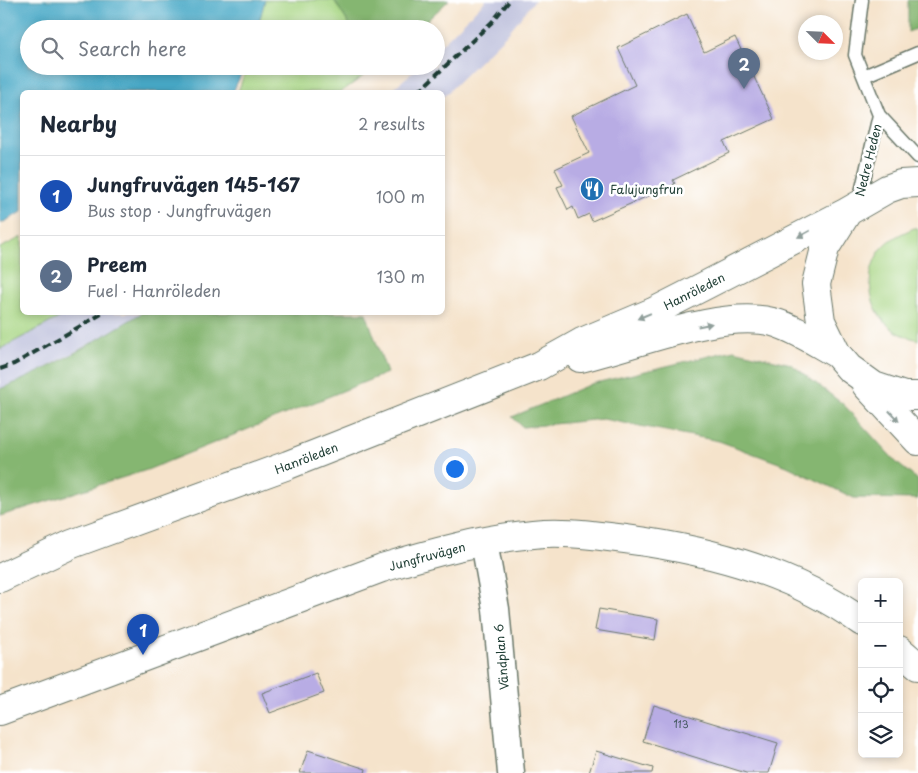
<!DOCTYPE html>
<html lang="en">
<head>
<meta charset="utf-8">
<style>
	:root { --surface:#fff; --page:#f2f2f3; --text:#1f2937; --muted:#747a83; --line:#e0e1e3; --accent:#b45309 }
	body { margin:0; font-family:"Playpen Sans",sans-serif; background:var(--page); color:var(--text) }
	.controls { position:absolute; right:15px; bottom:15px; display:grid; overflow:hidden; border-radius:8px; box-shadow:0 2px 8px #0003 }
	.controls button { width:45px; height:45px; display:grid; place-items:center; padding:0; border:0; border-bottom:1px solid var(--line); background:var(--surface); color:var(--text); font:25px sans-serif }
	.compass { position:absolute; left:798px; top:15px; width:45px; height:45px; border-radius:50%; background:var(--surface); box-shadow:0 2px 8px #0003; rotate:114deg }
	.you { position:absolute; left:454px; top:468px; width:18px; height:18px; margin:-12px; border:4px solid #fff; border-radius:50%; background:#1a73e8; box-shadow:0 0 0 8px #1a73e833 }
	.badge { display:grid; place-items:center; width:32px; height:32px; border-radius:50%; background:var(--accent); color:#fff; font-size:16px; font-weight:700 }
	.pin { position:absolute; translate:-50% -41px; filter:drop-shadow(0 1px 2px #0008) }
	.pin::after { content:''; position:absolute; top:26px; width:18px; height:15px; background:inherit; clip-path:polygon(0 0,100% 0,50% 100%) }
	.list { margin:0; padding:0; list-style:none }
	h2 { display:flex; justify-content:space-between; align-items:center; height:65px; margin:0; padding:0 20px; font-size:21px }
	h2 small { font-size:16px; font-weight:400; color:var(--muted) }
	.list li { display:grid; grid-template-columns:32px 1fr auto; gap:15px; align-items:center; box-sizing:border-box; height:80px; padding:0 20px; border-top:1px solid var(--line) }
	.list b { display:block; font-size:19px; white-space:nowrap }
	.list p { margin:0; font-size:16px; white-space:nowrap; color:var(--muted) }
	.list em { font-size:16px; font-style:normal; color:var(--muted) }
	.icon { flex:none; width:28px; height:28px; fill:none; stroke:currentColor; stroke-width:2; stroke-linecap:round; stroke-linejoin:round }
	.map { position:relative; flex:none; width:918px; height:773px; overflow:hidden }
	.search { position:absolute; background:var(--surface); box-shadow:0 2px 8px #0003; left:20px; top:20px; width:425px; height:55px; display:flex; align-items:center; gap:12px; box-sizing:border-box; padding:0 18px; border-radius:28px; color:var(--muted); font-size:19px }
	.panel { position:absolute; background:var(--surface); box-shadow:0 2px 8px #0003; left:20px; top:90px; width:425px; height:225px; border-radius:8px }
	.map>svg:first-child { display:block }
	.industrial { fill:#c0c2dd }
	.green { fill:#a7d583; stroke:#63895c }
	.forest { fill:#85b671; stroke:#527a52 }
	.water { fill:#47a8c6; stroke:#33727d }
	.building { fill:#b8ace4 }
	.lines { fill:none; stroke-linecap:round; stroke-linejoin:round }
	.service-casing { stroke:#6a7769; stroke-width:15 }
	.minor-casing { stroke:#6a7769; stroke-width:29 }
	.tertiary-casing { stroke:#6a7769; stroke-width:30 }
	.trunk-casing { stroke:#6a7769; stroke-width:30 }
	.service { stroke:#fff; stroke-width:12 }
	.minor { stroke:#fff; stroke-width:26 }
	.tertiary { stroke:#fff; stroke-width:28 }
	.trunk { stroke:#fff; stroke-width:28 }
	.rail { stroke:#1f3d34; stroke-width:4; stroke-dasharray:8 4; stroke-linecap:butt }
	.oneway { fill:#8f9e9a }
	.labels { text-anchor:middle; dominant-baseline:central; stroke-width:5; stroke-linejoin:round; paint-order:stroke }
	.number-label { font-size:10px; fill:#455960 }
	.street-label { font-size:12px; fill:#1f3d34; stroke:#fff }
	.poi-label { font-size:12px; fill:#1f3d34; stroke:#fff; text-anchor:start }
</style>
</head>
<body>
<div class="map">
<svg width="918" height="773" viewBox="0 0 918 773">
	<rect width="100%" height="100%" fill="#fff"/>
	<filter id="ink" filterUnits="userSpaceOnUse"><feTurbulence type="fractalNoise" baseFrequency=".02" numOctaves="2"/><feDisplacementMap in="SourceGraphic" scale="10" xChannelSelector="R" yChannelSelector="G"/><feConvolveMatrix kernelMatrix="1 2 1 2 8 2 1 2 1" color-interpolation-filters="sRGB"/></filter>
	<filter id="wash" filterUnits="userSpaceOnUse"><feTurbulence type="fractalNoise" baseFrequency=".0096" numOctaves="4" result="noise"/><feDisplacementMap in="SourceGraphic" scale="20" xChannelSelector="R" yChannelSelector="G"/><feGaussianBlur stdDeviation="1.12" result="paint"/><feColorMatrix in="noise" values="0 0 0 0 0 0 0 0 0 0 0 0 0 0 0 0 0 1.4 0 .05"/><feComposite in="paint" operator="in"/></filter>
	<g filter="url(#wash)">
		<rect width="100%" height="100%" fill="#f5e3cb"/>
		<path class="industrial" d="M 486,0 L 535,0 L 506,35 L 443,97 L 442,92 L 389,92 L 420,66 L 436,66 L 436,50 Z
			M 68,313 L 142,313 L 100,338 L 22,381 L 0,389 L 0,349 Z"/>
		<path class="green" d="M 265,0 L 334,0 L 352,29 L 257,29 Z
			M 247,66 L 375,66 L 376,67 L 341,92 L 238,92 Z
			M 914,228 L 918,228 L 918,340 C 908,337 898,334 890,327 C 867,308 863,268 884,246 C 893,237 903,233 914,228 Z
			M 22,237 L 22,312 L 68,313 L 0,349 L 0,248 Z"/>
		<path class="forest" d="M 334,0 L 449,0 L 418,29 L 352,29 Z
			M 908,0 L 918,0 L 918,28 L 908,32 Z
			M 142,313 L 366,313 L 387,373 L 147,470 L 0,516 L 0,389 C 50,370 96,340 142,313 Z
			M 734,350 L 791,364 L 844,405 L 897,463 L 918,480 L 918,499 L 854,498 L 787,466 L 719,441 L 603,419 L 523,427 L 512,417 L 591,384 Z"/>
		<path class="water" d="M 0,0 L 265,0 L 257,29 L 29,29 L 29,66 L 245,66 L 233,92 L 22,92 L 22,212 L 0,224 Z"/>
		<g id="blocks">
			<path class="building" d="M 687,14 L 704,52 L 735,37 L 774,119 L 724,142 L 729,153 L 673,180 L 675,184 L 592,221 L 589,214 L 578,219 L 573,207 L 568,210 L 557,187 L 563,185 L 555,169 L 589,153 L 571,116 L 635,85 L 618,48 Z
				M 599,609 L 658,619 L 655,640 L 595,630 Z
				M 316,673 L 324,693 L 270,713 L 262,693 Z
				M 654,705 L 778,743 L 769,773 L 746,773 L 643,741 Z
				M 308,750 L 366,769 L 365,773 L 300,773 Z
				M 596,751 L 653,768 L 652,773 L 589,773 Z"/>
		</g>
	</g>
	<g filter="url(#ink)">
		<use href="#blocks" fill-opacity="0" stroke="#6a7769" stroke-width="1"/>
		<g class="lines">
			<g class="service-casing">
				<path id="service" d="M 862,0 L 855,55 L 879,115 L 918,157
					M 864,76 L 918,53
					M 858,205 L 879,115"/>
			</g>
			<g class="minor-casing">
				<path id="minor" d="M 484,542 L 496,609 L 511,773"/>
			</g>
			<g class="tertiary-casing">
				<path id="tertiary" d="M 899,650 L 918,666
					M 0,711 L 382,568 C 431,553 482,539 533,534 C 558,531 584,534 609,537 C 697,547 789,569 862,622"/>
			</g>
			<g class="trunk-casing">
				<path id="trunk" d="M 847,213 L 825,248 L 816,284 L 821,321 L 837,354 L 849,368 L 874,386 L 904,396 L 918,396
					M 580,358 C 634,346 719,309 773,322 C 795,328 817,343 837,354
					M 866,385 L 918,441
					M 0,578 L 72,544 L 288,465 L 539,366 L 582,342 L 653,312 L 706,285 L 847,212 L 887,189 L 901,184 L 918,183"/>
			</g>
			<use href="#service" class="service"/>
			<use href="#minor" class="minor"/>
			<use href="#tertiary" class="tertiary"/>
			<use href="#trunk" class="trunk"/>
			<path class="rail" d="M 418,92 L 492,22 L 510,0
				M 0,369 L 14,364 L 105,312"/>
		</g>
		<defs><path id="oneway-solid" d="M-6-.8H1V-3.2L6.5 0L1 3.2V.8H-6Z" transform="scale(1.25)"/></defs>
		<g class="oneway">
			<use href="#oneway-solid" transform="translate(804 234) rotate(152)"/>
			<use href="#oneway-solid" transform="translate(644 316) rotate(157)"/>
			<use href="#oneway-solid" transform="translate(705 325) rotate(-12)"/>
			<use href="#oneway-solid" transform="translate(894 416) rotate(47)"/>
		</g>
	</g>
	<defs>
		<g id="restaurant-disc" transform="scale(1.25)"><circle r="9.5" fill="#1f6fb2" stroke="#fff"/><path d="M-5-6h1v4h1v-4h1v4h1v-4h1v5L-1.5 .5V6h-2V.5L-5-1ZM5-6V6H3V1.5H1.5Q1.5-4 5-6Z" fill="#fff"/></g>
	</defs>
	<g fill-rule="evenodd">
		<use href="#restaurant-disc" x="592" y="189"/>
	</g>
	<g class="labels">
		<g class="number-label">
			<text x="681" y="723">113</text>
		</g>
		<g class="street-label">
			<text transform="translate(868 160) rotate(-76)">Nedre Heden</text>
			<text transform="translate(694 291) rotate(-27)">Hanröleden</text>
			<text transform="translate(306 458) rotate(-21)">Hanröleden</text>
			<text transform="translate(427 556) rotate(-15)">Jungfruvägen</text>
			<text transform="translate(501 657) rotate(-95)">Vändplan 6</text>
		</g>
		<g class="poi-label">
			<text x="610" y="189">Falujungfrun</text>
		</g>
	</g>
</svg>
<div class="controls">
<button>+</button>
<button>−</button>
<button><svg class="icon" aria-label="locate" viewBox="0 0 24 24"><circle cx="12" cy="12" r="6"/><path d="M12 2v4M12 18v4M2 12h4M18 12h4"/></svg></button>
<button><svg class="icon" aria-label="layers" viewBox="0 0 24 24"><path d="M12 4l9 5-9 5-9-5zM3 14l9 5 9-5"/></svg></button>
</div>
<svg class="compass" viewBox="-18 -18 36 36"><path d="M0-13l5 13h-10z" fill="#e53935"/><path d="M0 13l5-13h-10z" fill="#747a83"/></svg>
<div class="you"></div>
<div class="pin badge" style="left:143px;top:655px;background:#1a4fb4">1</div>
<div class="pin badge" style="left:744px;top:89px;background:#5c6f8a">2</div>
<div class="search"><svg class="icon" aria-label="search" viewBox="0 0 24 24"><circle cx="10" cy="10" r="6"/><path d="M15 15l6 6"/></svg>Search here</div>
<section class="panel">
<h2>Nearby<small>2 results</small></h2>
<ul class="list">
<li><span class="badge" style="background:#1a4fb4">1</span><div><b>Jungfruvägen 145-167</b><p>Bus stop · Jungfruvägen</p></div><em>100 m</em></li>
<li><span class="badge" style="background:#5c6f8a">2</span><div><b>Preem</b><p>Fuel · Hanröleden</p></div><em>130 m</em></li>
</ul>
</section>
</div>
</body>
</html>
